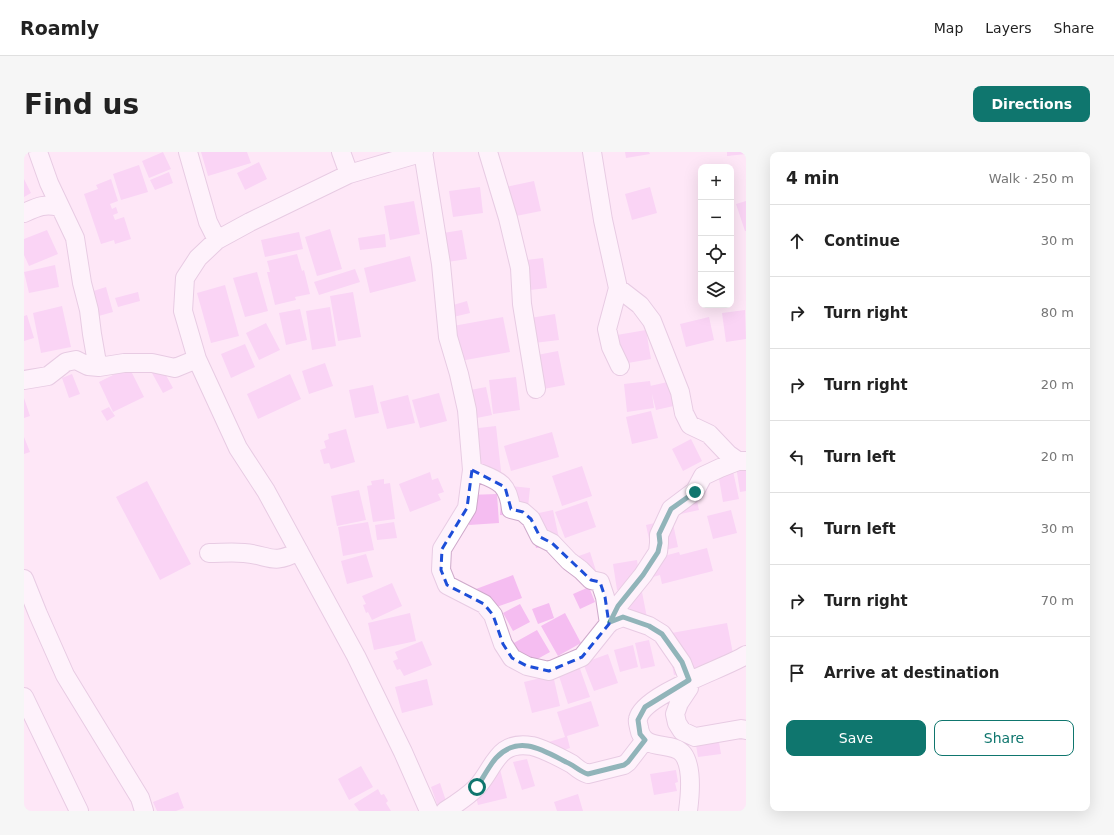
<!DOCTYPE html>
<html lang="en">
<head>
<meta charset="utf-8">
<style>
	:root { --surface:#fff; --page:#f6f6f6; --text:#222; --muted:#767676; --line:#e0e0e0; --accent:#0f766e }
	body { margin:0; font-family:"DejaVu Sans",sans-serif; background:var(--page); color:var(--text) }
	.controls { position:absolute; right:12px; top:12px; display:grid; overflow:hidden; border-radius:8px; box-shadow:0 4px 16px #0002 }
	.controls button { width:36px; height:36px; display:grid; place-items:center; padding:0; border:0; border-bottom:1px solid var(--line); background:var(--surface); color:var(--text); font:20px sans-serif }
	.stop { position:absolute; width:12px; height:12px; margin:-9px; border:3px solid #0f766e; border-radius:50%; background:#fff }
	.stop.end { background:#0f766e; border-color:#fff; box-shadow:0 1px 4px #0008 }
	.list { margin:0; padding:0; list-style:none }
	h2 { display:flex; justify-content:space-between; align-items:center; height:52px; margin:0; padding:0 16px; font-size:17px }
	h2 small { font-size:13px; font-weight:400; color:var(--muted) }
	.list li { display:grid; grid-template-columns:26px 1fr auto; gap:12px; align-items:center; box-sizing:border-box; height:72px; padding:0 16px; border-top:1px solid var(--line) }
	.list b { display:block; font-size:15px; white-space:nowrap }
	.list em { font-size:13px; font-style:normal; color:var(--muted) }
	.actions { display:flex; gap:8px; padding:12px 16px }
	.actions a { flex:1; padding:9px 0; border:1px solid var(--accent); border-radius:8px; text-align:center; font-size:14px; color:var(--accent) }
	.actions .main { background:var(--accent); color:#fff }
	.icon { flex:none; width:22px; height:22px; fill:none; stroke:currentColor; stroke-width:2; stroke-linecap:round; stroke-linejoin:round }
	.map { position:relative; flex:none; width:722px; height:659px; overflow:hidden; border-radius:8px }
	header { display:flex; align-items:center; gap:24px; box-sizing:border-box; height:56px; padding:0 20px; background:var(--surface); border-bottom:1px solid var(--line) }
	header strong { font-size:19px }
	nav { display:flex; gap:22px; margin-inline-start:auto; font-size:14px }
	.intro { display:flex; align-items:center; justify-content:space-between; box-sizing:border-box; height:96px; padding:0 24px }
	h1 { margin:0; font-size:28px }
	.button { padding:10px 18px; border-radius:8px; background:var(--accent); color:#fff; font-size:14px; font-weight:700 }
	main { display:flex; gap:24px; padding:0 24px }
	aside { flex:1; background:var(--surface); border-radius:8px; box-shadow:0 4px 16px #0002 }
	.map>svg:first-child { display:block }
	.building { fill:#f5bdf1 }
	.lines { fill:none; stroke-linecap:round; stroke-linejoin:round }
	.street-casing { stroke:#cea9ca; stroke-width:20 }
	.street { stroke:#fff; stroke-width:18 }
	.route { stroke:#0f766e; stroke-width:5 }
	.marked { fill:none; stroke:#1d4ed8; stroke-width:3; stroke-dasharray:8 5; stroke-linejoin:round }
</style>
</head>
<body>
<header>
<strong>Roamly</strong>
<nav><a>Map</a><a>Layers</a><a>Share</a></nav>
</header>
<div class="intro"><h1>Find us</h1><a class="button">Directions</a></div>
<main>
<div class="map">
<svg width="722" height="659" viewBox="0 0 722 659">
	<rect width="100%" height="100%" fill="#fee7f7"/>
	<path class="building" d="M 139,0 L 147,17 L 125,26 L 118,9 Z
		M 177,0 L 223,0 L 227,11 L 184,24 Z
		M 601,0 L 625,0 L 626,2 L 602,6 Z
		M 703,0 L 722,0 L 722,2 L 703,4 Z
		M 235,10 L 243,27 L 221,38 L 213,21 Z
		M 115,13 L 124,40 L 97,48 L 89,22 Z
		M 145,20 L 149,31 L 131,38 L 126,28 Z
		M 0,27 L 7,41 L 0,45 Z
		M 87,27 L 94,49 L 86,52 L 88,57 L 92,55 L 94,61 L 89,63 L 91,68 L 100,65 L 107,87 L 91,92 L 90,88 L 77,92 L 60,42 L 74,37 L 72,33 Z
		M 510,29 L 517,59 L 487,65 L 481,35 Z
		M 456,35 L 459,61 L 429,65 L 425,39 Z
		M 626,35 L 633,61 L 608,68 L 601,42 Z
		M 390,49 L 396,82 L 366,88 L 360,54 Z
		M 722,49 L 722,79 L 721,79 L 712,52 Z
		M 306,77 L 318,117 L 293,124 L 281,85 Z
		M 23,78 L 34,102 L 5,114 L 0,103 L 0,87 Z
		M 438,78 L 443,107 L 417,111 L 413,82 Z
		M 275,80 L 279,97 L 241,105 L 237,88 Z
		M 361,82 L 362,95 L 336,98 L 334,86 Z
		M 273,102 L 278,119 L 280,118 L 286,142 L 271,145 L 272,148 L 251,153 L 243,120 L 246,120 L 243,109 Z
		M 386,104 L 392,129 L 346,141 L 340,116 Z
		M 519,106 L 523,136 L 498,139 L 494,109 Z
		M 31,113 L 35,135 L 5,141 L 0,120 Z
		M 331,117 L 336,130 L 295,143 L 290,130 Z
		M 233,120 L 244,159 L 221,165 L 209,126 Z
		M 201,133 L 215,184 L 187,191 L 173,141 Z
		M 82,135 L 89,160 L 64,167 L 57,143 Z
		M 114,140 L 116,149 L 94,155 L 91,146 Z
		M 329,140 L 337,185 L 314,189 L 306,144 Z
		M 443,149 L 446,161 L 425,166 L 422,155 Z
		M 38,154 L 47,195 L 17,201 L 9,161 Z
		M 306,155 L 312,194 L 288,198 L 282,159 Z
		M 276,157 L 283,188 L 262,193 L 255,161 Z
		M 721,158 L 722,187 L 702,190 L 698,161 Z
		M 531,162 L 535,188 L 510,191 L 506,166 Z
		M 3,163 L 10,186 L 0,189 L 0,164 Z
		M 479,165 L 486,200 L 436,209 L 429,174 Z
		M 685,165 L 690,188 L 662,195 L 656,172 Z
		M 242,171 L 256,198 L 235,208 L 222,181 Z
		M 622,178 L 627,207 L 598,212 L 593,183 Z
		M 221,192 L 231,215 L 207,226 L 197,202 Z
		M 534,199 L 541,233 L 514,238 L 508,204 Z
		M 301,211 L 309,234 L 285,242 L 278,219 Z
		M 105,215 L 120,245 L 89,260 L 75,230 Z
		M 138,216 L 149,236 L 139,241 L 128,221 Z
		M 48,222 L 56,242 L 45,246 L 38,226 Z
		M 266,222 L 277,247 L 234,267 L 223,242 Z
		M 492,225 L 496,258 L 469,262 L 465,228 Z
		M 626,229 L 630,256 L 603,260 L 600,232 Z
		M 648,229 L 654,253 L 632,258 L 626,234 Z
		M 349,233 L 355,261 L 331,266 L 325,238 Z
		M 462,235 L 468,263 L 442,268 L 436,240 Z
		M 415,241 L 423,269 L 396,276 L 388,248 Z
		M 384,243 L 391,271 L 363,277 L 356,250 Z
		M 0,246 L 6,264 L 0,266 Z
		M 85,255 L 91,264 L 83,269 L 77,259 Z
		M 627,259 L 634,286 L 608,292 L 602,265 Z
		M 472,274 L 478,328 L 452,331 L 446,277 Z
		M 322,277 L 331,310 L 307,317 L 305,311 L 300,312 L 296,298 L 302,296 L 300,289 L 305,287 L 304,282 Z
		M 528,280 L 535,305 L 487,319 L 480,294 Z
		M 0,285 L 6,300 L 0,302 Z
		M 667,287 L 678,309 L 659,319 L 648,297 Z
		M 722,312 L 722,339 L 716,340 L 712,314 Z
		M 558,314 L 568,344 L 538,354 L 528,324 Z
		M 709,319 L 715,347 L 699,350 L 694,321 Z
		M 406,320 L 408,328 L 414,326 L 420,340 L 414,342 L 417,348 L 386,360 L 375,332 Z
		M 360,327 L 360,332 L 366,331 L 371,367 L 349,370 L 343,334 L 348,333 L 347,329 Z
		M 123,329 L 167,412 L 136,428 L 92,345 Z
		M 478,333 L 506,336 L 503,365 L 476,363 Z
		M 335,338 L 342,368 L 313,374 L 307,344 Z
		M 473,342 L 475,371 L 445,373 L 444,343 Z
		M 672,345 L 675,358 L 652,363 Z
		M 563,349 L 572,375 L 541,386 L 531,360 Z
		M 529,358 L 536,391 L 512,396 L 505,363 Z
		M 707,358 L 713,381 L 689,387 L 683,364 Z
		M 648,367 L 654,395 L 628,401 L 622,373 Z
		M 344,370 L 350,398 L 319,404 L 314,375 Z
		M 370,370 L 373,386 L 353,388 L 351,373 Z
		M 683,396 L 689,419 L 638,432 L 636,423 L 629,425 L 625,408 L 655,400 L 656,403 Z
		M 566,400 L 573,422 L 549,406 Z
		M 342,402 L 349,425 L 323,432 L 317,409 Z
		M 613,408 L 617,435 L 593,438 L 589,412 Z
		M 489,423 L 498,446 L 461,459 L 452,437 Z
		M 368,431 L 378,454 L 348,468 L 344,460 L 342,461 L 339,453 L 342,452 L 338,444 Z
		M 565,435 L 571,450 L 556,457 L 549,442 Z
		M 618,440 L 624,471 L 600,475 L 594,445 Z
		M 525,451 L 530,466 L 514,472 L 508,457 Z
		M 496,452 L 506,470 L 489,479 L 479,461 Z
		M 386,461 L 392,489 L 350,498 L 344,471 Z
		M 541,461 L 557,491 L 534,504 L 517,474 Z
		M 703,471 L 711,512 L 650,523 L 642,482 Z
		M 513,478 L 526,500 L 499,515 L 488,492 Z
		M 625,488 L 631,514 L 617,517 L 611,491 Z
		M 398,489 L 408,513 L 380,524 L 376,517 L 373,518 L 369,509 L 374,507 L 371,500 Z
		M 609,493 L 614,515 L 596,520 L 590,498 Z
		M 584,502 L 594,531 L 570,539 L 559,511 Z
		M 555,514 L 566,545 L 544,552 L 534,521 Z
		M 529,523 L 536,554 L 508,561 L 500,530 Z
		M 403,527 L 409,553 L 378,561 L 371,535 Z
		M 567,549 L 575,574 L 543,584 L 546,596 L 519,605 L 515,593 L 541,585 L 533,560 Z
		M 695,590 L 697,602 L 674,605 L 672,593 Z
		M 503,607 L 511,634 L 498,638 L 489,610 Z
		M 475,613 L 483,646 L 454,653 L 450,638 L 458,636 L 454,618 Z
		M 337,614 L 349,635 L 325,648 L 314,627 Z
		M 652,618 L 654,630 L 651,631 L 653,639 L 630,643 L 626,622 Z
		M 416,631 L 423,652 L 414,655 L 407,635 Z
		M 354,637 L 357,643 L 360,642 L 364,649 L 362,651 L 367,659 L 335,659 L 330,652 Z
		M 154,640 L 160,656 L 152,659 L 133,659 L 129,650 Z
		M 554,642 L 559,659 L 533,659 L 530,650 Z"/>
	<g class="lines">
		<g class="street-casing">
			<path id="street" d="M 14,0 L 25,31 L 51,86 L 58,131 L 65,158 L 68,182 L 72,205 L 75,215
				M 164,0 L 184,70 L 193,88
				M 317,0 L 325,22
				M 399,0 L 417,112 L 424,185 L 435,222 L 443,258 L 448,318 L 443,356 L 418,397 L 417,418 L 423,433 L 460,452 L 469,463 L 479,492 L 488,506 L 503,514 L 525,519 L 558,505 L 586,470 L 594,454 L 619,423 L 634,400 L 635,391 L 635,383 L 647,357 L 671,339 L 679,324 L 696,316 L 714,309
				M 400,0 L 325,22 L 226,70 L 193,88 L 174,106 L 161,126 L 159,159 L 173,207 L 214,296 L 242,339 L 332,504 L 379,600 L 405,659
				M 464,0 L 484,66 L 496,116 L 498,152 L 512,237
				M 568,0 L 579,68 L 594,136 L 583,177 L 587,195 L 596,214
				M 0,61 C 13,55 21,51 35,55
				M 594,136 L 616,153 L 628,169 L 656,240 L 660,261 L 666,273 L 685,282 L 704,302 L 714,309 L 722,309
				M 0,228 L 24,224 L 42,210 L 52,208 L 64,214 L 75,215 L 100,211 L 128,211 L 151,216 L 173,207
				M 448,318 C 471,328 484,328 487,357 L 499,360 L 507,367 L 516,385 L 528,391 L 545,409 L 557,418 L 567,428 L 576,430 L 581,445 L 585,472
				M 185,401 C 197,401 208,400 220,401 C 246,403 248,414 275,399
				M 0,427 L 14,462 L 41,523 L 116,646 L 120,659
				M 586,470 L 599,465 L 625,474 L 638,482 L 658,511 L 665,529 L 665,536 L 655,551 L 651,562 L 653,571 L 658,579 L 671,585 L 717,577 L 722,578
				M 0,545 L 55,659
				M 421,659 C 432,652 444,644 453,635 C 471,615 473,588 508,594 C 520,597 537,606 548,612 C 553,616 557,620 564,622 L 600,613 L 604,610 L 621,588
				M 664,659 C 666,644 669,615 659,602 C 648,588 619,601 615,576 C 615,574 613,570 614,567 C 619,542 700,517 722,503"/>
		</g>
		<use href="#street" class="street"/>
	</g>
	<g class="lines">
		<path class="route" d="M 453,635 C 459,626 465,614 472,606 C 494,582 519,598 542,610 C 550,613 556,620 564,622 L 600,613 L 604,610 L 621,588 L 616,582 L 614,568 L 621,555 L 665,528 L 658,510 L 638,482 L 625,474 L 599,465 L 586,470 L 594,454 L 619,423 L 634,400 L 636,391 L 635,382 L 647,357 L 671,340"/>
	</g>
	<path d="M0 0H722V659H0ZM 448,318 L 481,335 L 487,357 L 499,360 L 507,367 L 516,385 L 528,391 L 567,428 L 576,430 L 581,445 L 585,472 L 558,505 L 525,519 L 503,514 L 488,506 L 479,492 L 469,463 L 460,452 L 423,433 L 417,418 L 418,397 L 443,356 Z" fill="#fee7f7" fill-opacity=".55" fill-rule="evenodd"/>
	<path class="marked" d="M 448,318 L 481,335 L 487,357 L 499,360 L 507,367 L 516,385 L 528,391 L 567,428 L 576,430 L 581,445 L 585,472 L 558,505 L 525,519 L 503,514 L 488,506 L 479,492 L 469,463 L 460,452 L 423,433 L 417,418 L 418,397 L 443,356 Z"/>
</svg>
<div class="controls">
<button>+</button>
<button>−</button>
<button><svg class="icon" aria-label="locate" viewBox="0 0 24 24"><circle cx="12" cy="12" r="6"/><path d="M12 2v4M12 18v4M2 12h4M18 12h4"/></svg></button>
<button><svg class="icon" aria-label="layers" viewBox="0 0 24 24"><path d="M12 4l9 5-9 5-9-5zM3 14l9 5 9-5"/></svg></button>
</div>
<div class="stop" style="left:453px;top:635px"></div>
<div class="stop end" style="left:671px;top:340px"></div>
</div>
<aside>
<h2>4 min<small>Walk · 250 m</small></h2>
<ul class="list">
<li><svg class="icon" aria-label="ahead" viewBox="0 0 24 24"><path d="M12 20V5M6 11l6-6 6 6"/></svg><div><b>Continue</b></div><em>30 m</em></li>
<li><svg class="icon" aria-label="right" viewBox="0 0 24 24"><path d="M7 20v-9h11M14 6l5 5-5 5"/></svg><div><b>Turn right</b></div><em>80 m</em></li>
<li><svg class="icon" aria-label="right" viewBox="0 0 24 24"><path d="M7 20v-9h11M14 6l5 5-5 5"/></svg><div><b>Turn right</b></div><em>20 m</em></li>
<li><svg class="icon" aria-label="left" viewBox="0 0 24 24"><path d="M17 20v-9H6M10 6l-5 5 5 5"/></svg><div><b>Turn left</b></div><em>20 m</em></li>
<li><svg class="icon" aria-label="left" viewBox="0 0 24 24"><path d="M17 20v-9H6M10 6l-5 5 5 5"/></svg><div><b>Turn left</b></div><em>30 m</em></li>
<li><svg class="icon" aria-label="right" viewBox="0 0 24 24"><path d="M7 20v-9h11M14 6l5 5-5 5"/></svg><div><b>Turn right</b></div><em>70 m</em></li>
<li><svg class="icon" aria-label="arrive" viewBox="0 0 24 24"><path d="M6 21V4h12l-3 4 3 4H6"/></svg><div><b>Arrive at destination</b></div></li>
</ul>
<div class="actions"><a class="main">Save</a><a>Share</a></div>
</aside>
</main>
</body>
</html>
